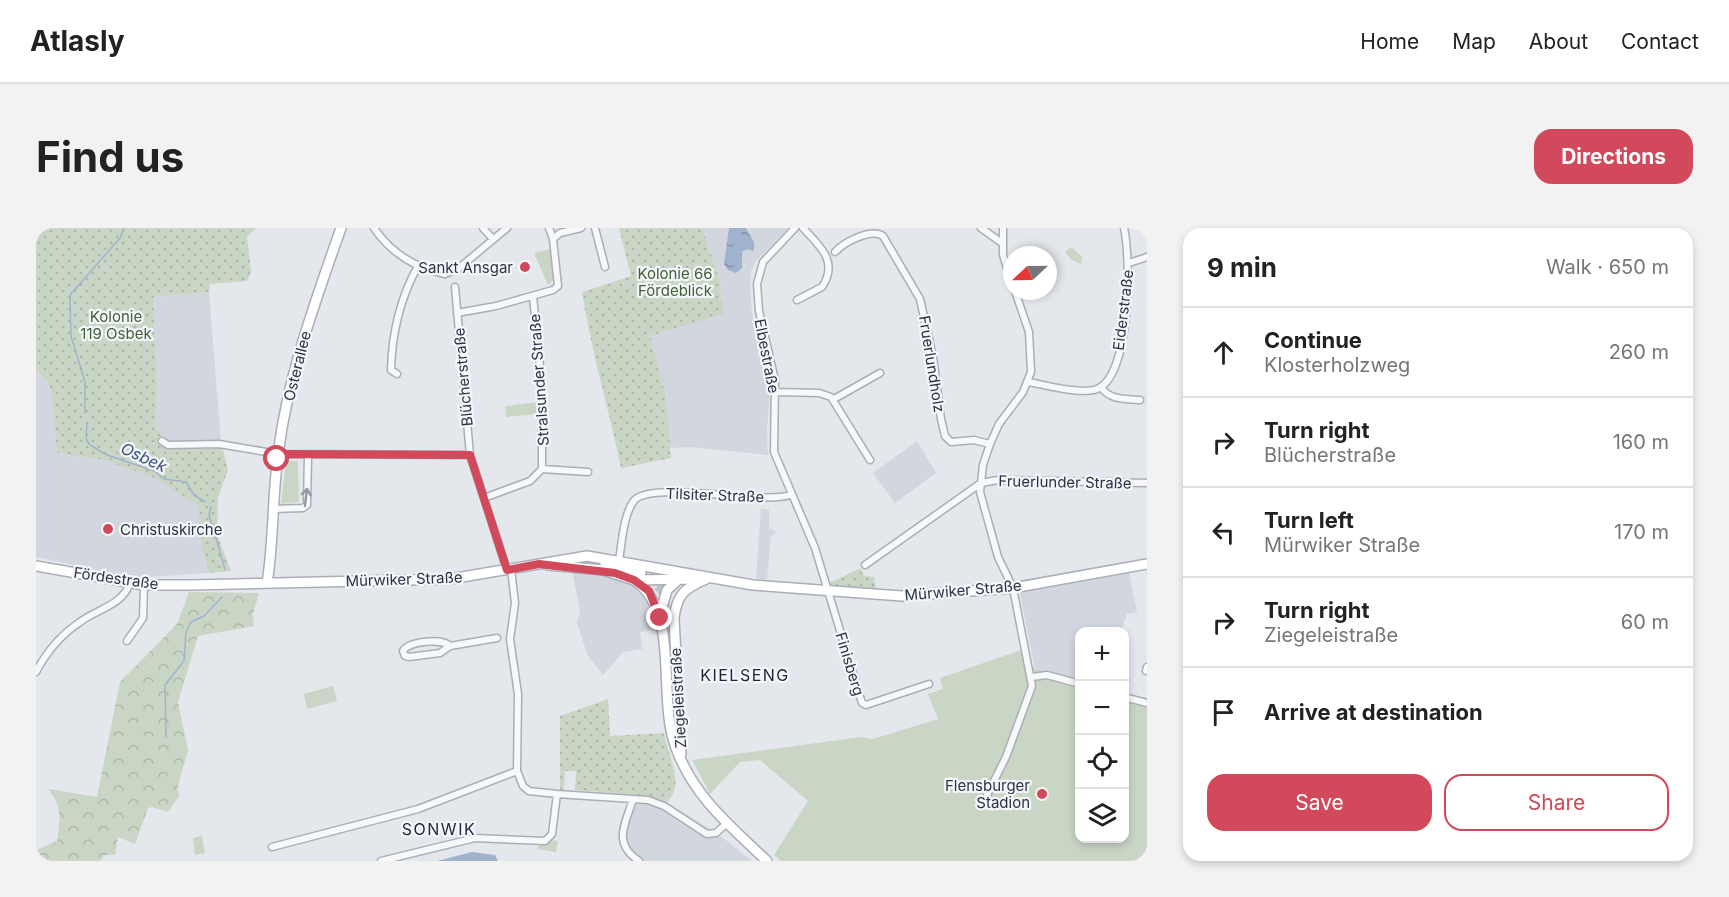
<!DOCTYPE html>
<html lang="en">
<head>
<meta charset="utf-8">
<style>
	:root { --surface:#fff; --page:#f2f2f2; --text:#222; --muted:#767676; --line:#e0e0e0; --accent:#d1495b }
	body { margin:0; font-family:Inter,sans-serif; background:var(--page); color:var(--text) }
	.controls { position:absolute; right:18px; bottom:18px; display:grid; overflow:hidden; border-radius:12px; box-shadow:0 3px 9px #0003 }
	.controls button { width:54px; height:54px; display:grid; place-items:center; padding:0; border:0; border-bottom:2px solid var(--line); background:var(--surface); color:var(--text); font:30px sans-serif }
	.compass { position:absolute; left:967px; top:18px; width:54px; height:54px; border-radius:50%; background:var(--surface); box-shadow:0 3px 9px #0003; rotate:248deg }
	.stop { position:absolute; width:18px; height:18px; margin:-14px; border:4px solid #d1495b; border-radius:50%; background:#fff }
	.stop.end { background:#d1495b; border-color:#fff; box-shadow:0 2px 6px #0008 }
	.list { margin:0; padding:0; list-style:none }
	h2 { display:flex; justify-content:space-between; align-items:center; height:78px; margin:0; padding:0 24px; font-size:26px }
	h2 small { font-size:20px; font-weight:400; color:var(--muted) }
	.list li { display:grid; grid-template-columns:39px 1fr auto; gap:18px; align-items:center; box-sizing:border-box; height:90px; padding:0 24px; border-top:2px solid var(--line) }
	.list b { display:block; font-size:22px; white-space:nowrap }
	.list p { margin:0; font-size:20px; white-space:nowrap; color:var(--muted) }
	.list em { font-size:20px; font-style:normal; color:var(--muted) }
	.actions { display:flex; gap:12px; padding:18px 24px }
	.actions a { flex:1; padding:14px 0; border:2px solid var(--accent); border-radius:18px; text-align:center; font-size:21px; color:var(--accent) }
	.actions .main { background:var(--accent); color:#fff }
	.icon { flex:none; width:33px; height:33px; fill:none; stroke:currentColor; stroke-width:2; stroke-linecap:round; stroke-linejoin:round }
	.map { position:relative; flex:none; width:1111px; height:633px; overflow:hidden; border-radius:18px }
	header { display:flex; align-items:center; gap:36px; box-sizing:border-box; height:84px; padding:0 30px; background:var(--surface); border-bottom:2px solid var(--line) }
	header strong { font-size:28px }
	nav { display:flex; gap:33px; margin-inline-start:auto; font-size:21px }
	.intro { display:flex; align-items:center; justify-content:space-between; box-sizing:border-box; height:144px; padding:0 36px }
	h1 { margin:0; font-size:42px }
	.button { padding:15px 27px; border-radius:18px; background:var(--accent); color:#fff; font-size:21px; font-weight:700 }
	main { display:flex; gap:36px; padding:0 36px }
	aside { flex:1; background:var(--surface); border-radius:18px; box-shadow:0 3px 9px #0003 }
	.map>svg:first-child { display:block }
	.built { fill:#d2d6de }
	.grass { fill:url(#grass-dots) }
	.forest { fill:url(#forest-crowns) }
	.park { fill:#c9d6c5 }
	.water { fill:url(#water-ripples) }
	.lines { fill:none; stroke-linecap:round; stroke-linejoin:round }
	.stream { stroke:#9fb4cc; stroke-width:1.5 }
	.secondary-tunnel { stroke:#bfc3cb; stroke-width:9; stroke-dasharray:9 4.5; stroke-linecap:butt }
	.street-casing { stroke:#a9aeb7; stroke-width:9 }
	.secondary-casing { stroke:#a9aeb7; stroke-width:12 }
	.street { stroke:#f7f8fa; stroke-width:6 }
	.secondary { stroke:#fff; stroke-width:9 }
	.oneway { stroke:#9196a0 }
	.route { stroke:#d1495b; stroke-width:8 }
	.poi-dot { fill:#d1495b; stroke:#f4f6f9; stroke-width:2 }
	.labels { text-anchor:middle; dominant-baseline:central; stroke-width:4.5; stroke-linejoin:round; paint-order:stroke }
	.poi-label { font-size:15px; fill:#2b3445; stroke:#f4f6f9; text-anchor:end }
	.park-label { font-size:15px; fill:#3f6138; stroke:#f4f6f9 }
	.street-label { font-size:15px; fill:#2b3445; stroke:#f4f6f9 }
	.water-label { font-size:16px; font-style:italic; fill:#34527a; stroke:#f4f6f9 }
	.neighbourhood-label { font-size:16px; letter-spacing:1.5px; fill:#1d2536; stroke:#f4f6f9 }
</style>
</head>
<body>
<header>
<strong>Atlasly</strong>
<nav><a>Home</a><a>Map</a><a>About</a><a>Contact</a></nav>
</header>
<div class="intro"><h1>Find us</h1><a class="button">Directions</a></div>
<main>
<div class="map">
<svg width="1111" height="633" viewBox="0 0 1111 633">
	<defs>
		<pattern id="grass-dots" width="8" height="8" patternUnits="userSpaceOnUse" patternTransform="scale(1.5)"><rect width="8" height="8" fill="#c9d6c5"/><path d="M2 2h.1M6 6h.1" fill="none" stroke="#adb8ab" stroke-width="1.8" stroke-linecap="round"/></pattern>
		<pattern id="forest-crowns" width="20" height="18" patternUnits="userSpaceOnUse" patternTransform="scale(1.5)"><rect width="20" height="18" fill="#c9d6c5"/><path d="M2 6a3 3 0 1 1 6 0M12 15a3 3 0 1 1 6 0" fill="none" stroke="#adb8ab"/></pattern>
		<pattern id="water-ripples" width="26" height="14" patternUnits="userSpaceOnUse" patternTransform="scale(1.5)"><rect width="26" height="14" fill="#9fb4cc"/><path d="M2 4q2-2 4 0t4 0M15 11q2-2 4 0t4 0" fill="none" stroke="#8293a7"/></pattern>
	</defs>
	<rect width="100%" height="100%" fill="#e4e7ec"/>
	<path class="built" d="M 666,0 L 753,0 L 720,33 L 715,43 L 714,58 L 716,86 L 734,162 L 731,202 L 732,227 L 654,219 L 634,220 L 630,169 L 613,108 L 688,86 L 683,49 Z
		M 173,64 L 185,214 L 130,214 L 119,196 L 121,163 L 117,69 Z
		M 0,141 L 13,156 L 16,167 L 21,225 L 68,232 L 116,249 L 163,277 L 165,316 L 173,345 L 99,350 L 0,329 Z
		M 881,213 L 900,245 L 859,275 L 837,245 Z
		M 725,280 L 733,282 L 733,300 L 741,304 L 735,308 L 731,352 L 720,350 Z
		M 1091,335 L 1101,384 L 1091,386 L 1085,403 L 1044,404 L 1043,456 L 999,441 L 982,356 Z
		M 536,342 L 561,344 L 592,353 L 607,366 L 616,381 L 620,401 L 604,404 L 606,421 L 587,424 L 567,447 L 551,426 L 541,394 L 544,384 Z
		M 601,567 L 631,574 L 686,609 L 716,633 L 607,633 L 592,621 L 589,611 Z"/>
	<path class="grass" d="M 0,0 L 221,0 L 211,8 L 215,44 L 211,53 L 174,56 L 173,64 L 117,69 L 121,163 L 119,196 L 130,214 L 185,214 L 192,242 L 182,269 L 181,306 L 195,343 L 173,345 L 165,316 L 162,277 L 116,249 L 68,232 L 21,225 L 16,167 L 13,156 L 0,141 Z
		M 583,0 L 666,0 L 683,49 L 688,86 L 614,108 L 630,169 L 635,230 L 585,240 C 573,181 555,123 546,64 L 595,48 Z
		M 825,340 L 828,348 L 838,349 L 840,361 L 795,358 L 793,355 Z
		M 572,471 L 574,508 L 628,505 C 632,529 650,556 631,574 L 601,567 L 539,562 L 540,543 L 529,543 L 528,562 L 524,562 L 524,488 Z"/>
	<path class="forest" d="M 153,364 L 223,365 L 217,386 L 218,398 L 162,408 L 142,474 L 152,522 L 142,558 L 143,568 L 132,584 L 116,579 L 112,580 L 99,616 L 82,609 L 79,627 L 69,627 L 64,633 L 0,633 L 0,622 L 21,613 C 24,590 27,579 12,561 L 61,569 L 84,454 L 141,396 Z"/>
	<path class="park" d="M 1035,19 L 1046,29 L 1045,36 L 1036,32 L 1029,24 Z
		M 515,21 L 519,50 L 512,57 L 498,25 Z
		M 502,174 L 503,186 L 470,189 L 469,178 Z
		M 250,233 L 262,233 L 263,274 L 245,276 Z
		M 986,422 L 999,441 L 1043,456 L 1044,610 L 1088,610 L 1089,468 L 1111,475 L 1111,633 L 745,633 L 738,627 L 772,573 L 724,532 L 704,534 L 674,566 L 656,532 L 825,509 L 837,511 L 902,491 L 892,466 L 907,461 L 904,450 Z
		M 297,458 L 301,473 L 271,481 L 268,466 Z
		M 166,608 L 169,625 L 159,627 L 157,610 Z
		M 515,612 L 522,613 L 520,624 L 502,621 L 502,618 Z"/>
	<path class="water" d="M 693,0 L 710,0 L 718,14 L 718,23 L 711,21 L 706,24 L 706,40 L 700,45 L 692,42 L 688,36 Z
		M 436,624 L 459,627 L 462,633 L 401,633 Z"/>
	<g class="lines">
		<path class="stream" d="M 49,185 L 49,154 L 35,108 L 34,67 L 84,10 L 88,0
			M 51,195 L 50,211 L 54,217 L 71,227 L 118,243 L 128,251 L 150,254 L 158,267 L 169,274
			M 175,279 L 173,287 L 189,341
			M 130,509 L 129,457 L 148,433 L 150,404 L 155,394 L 168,388 L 186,369"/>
		<path class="secondary-tunnel" d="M 613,348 L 627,364 L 632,388"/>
		<g class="street-casing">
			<path id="street" d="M 338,0 C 355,25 379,40 409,46 L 423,40 L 471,0
				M 447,0 L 456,10
				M 513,0 L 517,11
				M 559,0 L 569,39
				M 759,0 L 727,34 L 721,56 L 723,83 L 739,152 L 738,224 L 779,320 L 826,475 L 830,477 L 893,456
				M 945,0 L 966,15
				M 967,0 L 967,27 L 976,56
				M 799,24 C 808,14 835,0 847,8 L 884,71 L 897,129 L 905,191 L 909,208 L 915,214 L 938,212 L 954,216
				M 1093,35 L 1111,29
				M 419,59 L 434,227 L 471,342
				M 761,72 L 786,59 C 803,34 784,18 767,0
				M 421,85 L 460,78 L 517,62 L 522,58 L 517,11 L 524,5 L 545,0
				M 361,146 L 355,142 C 356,105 364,70 382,38
				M 993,154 C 1010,157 1045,167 1061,161 C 1095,148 1095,30 1088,0
				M 1065,159 C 1073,172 1090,171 1104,172
				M 740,164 L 783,165 L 795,169 L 834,232
				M 798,171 L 844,145
				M 126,213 L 132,217 L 183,216 L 242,226 L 434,227
				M 506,241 L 552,244
				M 448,270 L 494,253 L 506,241 L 506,160 L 497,68
				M 237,281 L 267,280 L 271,277 L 272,227
				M 583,332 C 586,315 587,289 597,274 C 611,251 723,277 754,267
				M 829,337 L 945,255 L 962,252 L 1111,255
				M 475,341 L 479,375 L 474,411 L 482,466 L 481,543 L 487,558 L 493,563 L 521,566 L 612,572 L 628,578 L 671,606 L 680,605 L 690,596
				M 91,413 L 107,390 L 108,357
				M 414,418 C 406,410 373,413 367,423 L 369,428 L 373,429 L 404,425 L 414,418 L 461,410
				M 1110,443 L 1111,439
				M 0,444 C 10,425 26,406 44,394 C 61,381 88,377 94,354
				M 996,449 L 1011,447 L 1044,456
				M 1088,469 L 1111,475
				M 950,569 L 970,529 L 996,458 L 977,360 L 962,329 L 944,264 L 947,237 L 954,216 L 963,196 L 987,164 L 995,144 L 993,104 L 979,63
				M 597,571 C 589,597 576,615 603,633
				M 236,619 L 382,581 L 481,543
				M 345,633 L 439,610 L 509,613 L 516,606 L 521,566"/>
		</g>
		<g class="secondary-casing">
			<path id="secondary" d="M 569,336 L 605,345
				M 512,337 L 567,342 L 598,352 L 656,351
				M 0,338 L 108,357 L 156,357 L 414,351 L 551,328 L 717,357 L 866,368 L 977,360 L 1111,336
				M 598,352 C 646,384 620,469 640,520 C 658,569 694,598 731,633
				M 231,355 C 238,313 236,270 242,228 C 251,150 279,74 305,0
				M 624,386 L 631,362 L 642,352
				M 645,526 L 638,390 C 641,366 649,360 670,351"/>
		</g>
		<use href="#street" class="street"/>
		<use href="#secondary" class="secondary"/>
	</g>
	<defs><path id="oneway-shaft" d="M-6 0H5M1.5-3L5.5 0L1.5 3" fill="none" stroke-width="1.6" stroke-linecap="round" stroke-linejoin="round" transform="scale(1.5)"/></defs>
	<use class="oneway" href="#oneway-shaft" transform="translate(270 269) rotate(-83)"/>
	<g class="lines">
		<path class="route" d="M 241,231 L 242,226 L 434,227 L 471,342 L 503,336 L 579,345 L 598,352 L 613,363 L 624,390"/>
	</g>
	<g class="poi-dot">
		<circle cx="489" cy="39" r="6"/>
		<circle cx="72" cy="301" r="6"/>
		<circle cx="1006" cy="566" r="6"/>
	</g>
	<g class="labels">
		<g class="poi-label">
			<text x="477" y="39">Sankt Ansgar</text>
			<text x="84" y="301" text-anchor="start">Christuskirche</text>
			<text x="994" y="557">Flensburger<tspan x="994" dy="17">Stadion</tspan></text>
		</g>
		<g class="park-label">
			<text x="639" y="45">Kolonie 66<tspan x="639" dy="17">Fördeblick</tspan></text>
			<text x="80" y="88">Kolonie<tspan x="80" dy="17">119 Osbek</tspan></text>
		</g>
		<g class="street-label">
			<text transform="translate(1087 82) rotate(-83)">Eiderstraße</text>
			<text transform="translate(731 128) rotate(79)">Elbestraße</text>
			<text transform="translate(896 136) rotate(81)">Fruerlundholz</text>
			<text transform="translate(261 138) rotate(-76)">Osterallee</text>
			<text transform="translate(427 149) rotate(-95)">Blücherstraße</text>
			<text transform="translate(503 152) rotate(-94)">Stralsunder Straße</text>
			<text transform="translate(1029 254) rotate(1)">Fruerlunder Straße</text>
			<text transform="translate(679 267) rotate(2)">Tilsiter Straße</text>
			<text transform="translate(80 350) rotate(8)">Fördestraße</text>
			<text transform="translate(368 351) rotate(-2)">Mürwiker Straße</text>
			<text transform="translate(927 362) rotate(-5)">Mürwiker Straße</text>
			<text transform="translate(814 436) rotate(73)">Finisberg</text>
			<text transform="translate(642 470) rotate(-93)">Ziegeleistraße</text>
		</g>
		<g class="water-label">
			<text transform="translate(108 229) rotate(25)">Osbek</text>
		</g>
		<g class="neighbourhood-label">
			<text x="709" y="447">KIELSENG</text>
			<text x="403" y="601">SONWIK</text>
		</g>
	</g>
</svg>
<div class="controls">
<button>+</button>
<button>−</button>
<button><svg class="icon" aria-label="locate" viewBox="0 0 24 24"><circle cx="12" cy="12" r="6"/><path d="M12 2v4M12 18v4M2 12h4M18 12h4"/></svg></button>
<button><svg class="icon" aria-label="layers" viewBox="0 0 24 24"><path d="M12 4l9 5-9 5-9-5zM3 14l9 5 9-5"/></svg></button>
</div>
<svg class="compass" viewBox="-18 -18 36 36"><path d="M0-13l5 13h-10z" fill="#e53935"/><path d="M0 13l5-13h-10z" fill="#767676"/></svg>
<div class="stop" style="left:241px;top:231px"></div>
<div class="stop end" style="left:624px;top:390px"></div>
</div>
<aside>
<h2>9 min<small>Walk · 650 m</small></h2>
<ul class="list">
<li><svg class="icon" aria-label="ahead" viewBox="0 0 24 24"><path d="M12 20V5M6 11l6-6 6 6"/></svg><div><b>Continue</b><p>Klosterholzweg</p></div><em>260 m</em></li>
<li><svg class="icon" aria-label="right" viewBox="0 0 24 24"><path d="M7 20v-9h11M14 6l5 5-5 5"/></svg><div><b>Turn right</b><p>Blücherstraße</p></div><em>160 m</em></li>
<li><svg class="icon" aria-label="left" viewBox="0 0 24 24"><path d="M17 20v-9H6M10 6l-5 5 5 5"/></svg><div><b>Turn left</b><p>Mürwiker Straße</p></div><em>170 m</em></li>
<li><svg class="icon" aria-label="right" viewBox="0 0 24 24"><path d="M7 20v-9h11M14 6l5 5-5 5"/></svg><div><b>Turn right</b><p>Ziegeleistraße</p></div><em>60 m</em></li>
<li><svg class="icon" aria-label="arrive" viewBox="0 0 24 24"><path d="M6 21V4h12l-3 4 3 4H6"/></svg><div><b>Arrive at destination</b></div></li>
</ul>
<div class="actions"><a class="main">Save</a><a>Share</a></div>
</aside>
</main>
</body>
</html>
